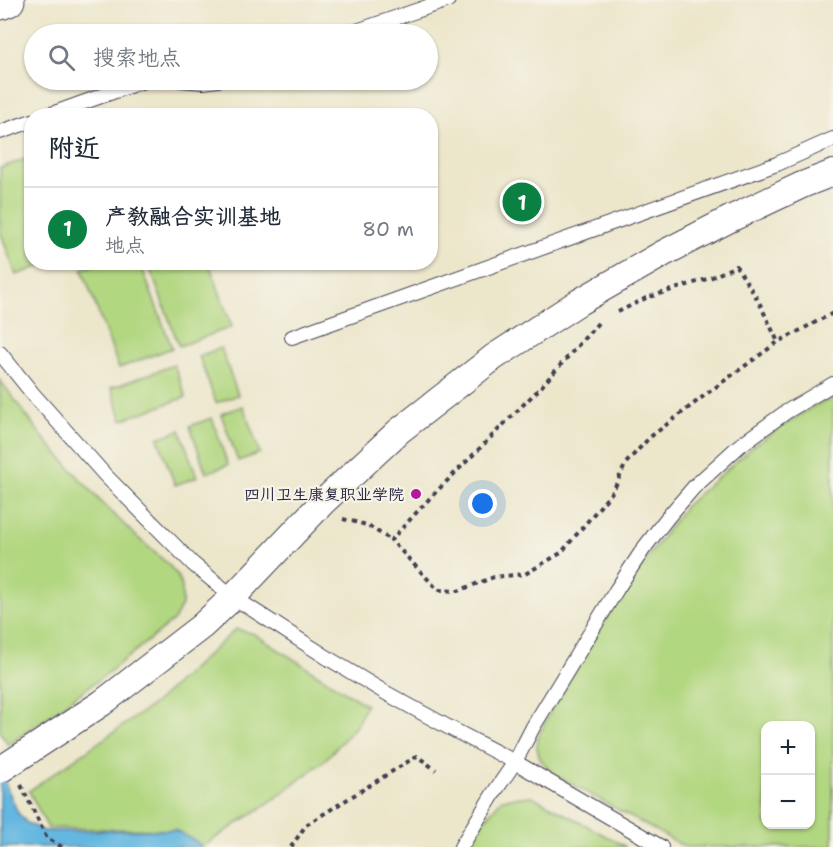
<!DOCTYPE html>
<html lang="zh">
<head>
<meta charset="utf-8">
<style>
	:root { --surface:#fff; --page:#f6f6f7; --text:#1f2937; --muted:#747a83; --line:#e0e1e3; --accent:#0b8043 }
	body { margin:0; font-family:"Shantell Sans","LXGW WenKai TC",sans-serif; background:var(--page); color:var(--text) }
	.controls { position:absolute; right:18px; bottom:18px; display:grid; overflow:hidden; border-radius:12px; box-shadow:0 2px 4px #0004 }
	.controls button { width:54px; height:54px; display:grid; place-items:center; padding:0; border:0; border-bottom:2px solid var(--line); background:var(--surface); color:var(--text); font:30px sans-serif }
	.you { position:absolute; left:483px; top:504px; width:21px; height:21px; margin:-15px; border:4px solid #fff; border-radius:50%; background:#1a73e8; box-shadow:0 0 0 9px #1a73e833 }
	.badge { display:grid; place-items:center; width:39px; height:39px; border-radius:50%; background:var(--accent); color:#fff; font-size:20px; font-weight:700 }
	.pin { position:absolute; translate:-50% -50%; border:3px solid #fff; box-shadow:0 2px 6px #0006 }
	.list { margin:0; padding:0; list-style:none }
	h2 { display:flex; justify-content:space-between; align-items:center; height:78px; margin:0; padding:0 24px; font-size:26px }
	h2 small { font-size:20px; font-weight:400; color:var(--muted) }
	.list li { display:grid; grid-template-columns:39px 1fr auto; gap:18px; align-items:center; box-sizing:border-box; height:84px; padding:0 24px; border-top:2px solid var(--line) }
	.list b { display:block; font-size:22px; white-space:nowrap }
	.list p { margin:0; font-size:20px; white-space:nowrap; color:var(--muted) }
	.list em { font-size:20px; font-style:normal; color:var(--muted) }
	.icon { flex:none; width:33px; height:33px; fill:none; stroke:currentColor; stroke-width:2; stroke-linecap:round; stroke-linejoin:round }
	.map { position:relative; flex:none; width:833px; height:847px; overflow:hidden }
	.search { position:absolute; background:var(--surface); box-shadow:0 2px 4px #0004; left:24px; top:24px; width:414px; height:66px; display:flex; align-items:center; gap:15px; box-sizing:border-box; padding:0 21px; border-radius:33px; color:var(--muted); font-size:22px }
	.panel { position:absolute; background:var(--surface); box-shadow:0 2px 4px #0004; left:24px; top:108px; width:414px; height:162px; border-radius:24px }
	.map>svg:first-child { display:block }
	.green { fill:#b2d781; stroke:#6a7c5e; stroke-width:1.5; fill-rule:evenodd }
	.water { fill:#64b7e0; stroke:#436c8e; stroke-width:1.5 }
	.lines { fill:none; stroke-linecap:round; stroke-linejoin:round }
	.service-casing { stroke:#403f51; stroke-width:16 }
	.minor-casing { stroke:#403f51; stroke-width:28 }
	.secondary-casing { stroke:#403f51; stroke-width:35 }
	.path { stroke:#403f51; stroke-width:4; stroke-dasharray:4.5 4.5; stroke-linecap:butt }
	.service { stroke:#fff; stroke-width:14 }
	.minor { stroke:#fff; stroke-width:26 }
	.secondary { stroke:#fff; stroke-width:33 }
	.minor-bridge-casing { stroke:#403f51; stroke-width:28; stroke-linecap:butt }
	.minor-bridge { stroke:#fff; stroke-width:26 }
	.poi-dot { fill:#b5179e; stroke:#f7f3e8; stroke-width:2 }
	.labels { text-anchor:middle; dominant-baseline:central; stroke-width:4.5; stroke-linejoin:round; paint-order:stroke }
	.poi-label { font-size:16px; fill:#22223b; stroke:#f7f3e8; text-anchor:end }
</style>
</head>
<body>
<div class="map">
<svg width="833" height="847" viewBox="0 0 833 847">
	<rect width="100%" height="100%" fill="#f7f3e8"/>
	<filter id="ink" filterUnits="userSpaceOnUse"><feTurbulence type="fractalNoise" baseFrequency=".0167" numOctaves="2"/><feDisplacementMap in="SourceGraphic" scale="12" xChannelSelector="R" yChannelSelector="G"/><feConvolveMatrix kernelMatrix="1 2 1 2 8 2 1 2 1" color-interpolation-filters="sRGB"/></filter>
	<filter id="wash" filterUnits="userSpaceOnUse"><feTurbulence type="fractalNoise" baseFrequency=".008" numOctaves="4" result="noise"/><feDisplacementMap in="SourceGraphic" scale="24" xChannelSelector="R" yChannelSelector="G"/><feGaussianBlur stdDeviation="1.35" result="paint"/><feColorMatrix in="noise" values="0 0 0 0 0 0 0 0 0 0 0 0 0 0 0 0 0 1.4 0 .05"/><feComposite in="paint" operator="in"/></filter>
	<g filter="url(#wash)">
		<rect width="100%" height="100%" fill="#ece6cb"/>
		<path class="green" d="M 31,157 L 32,262 L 50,263 L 16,275 L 0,231 L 0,168 Z
			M 99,263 L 140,263 L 172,348 L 119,368 L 82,269 Z
			M 148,263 L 209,263 L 232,327 L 179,346 Z
			M 221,348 L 238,395 L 216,403 L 199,356 Z
			M 174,365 L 186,397 L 122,420 L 111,388 Z
			M 0,380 L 41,435 L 73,471 L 103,504 L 137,537 L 168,564 L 177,575 L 182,587 L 182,605 L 174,620 L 104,676 L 8,745 L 0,731 Z
			M 833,397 L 833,847 L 685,847 L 553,774 L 540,759 L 537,748 L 538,737 L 551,710 L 621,594 L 685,506 L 757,443 L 812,407 ZM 766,726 L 810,726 L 810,824 L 766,824 Z
			M 243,406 L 260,453 L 238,461 L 221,414 Z
			M 212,418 L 228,465 L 206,473 L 190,426 Z
			M 180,430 L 197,477 L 175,485 L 158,438 Z
			M 236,629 L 254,634 L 366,705 L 356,726 L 325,760 L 273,800 L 202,847 L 197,842 L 175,830 L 48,828 L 29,791 L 154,704 Z
			M 532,796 L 626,847 L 469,847 L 478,827 L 502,799 Z"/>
		<path class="water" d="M 0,771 L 18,813 L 27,823 L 44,831 L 175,830 L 197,842 L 202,847 L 0,847 Z"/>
	</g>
	<g filter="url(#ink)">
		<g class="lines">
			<g class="service-casing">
				<path id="service" d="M 348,34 L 448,0
					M 181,80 L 203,82 L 218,80
					M 46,116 L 146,80
					M 0,132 L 32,121
					M 292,337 L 777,164 L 833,139
					M 0,353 L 33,394 L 105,475 L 193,564 L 233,597 L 331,660 L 386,693 L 448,727 L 515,762 L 661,847
					M 461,847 L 495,791 L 515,762 L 533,727 L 617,589 L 644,548 L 668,517 L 694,487 L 739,446 L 786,412 L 833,384"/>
			</g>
			<g class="minor-casing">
				<path id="minor" d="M 29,751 L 102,703 L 202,626 L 233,597 L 322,503 L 399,431 L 494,357 L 579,302 L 664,253 L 730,219 L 802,185 L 833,173"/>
			</g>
			<g class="secondary-casing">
				<path id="secondary" d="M 0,3 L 8,0"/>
			</g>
			<path class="path" d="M 618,312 L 646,298 L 710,278 L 736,266 L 758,300 L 778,342
				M 598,323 L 541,387 L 430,498 L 391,540 L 438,590 L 458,591 L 494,577 L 525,574 L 561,553 L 613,491 L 626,463 L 649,438 L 713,389 L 778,342 L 833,313
				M 343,519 L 367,525 L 391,540
				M 21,785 L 47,838 L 62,847
				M 291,847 L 306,825 L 417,756 L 436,770"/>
			<use href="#service" class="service"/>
			<use href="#minor" class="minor"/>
			<use href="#secondary" class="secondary"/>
			<g class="minor-bridge-casing">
				<path id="minor-bridge" d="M 0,770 L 29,751"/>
			</g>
			<use href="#minor-bridge" class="minor-bridge"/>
		</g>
	</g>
	<circle class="poi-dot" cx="416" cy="494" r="6"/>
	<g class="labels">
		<g class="poi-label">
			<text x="404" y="494">四川卫生康复职业学院</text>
		</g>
	</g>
</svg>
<div class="controls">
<button>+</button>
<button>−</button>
</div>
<div class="you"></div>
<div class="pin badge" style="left:522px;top:202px">1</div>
<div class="search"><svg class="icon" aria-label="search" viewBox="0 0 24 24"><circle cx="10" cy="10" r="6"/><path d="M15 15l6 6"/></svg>搜索地点</div>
<section class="panel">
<h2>附近<small></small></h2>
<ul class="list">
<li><span class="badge">1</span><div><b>产教融合实训基地</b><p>地点</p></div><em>80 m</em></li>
</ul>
</section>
</div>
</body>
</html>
